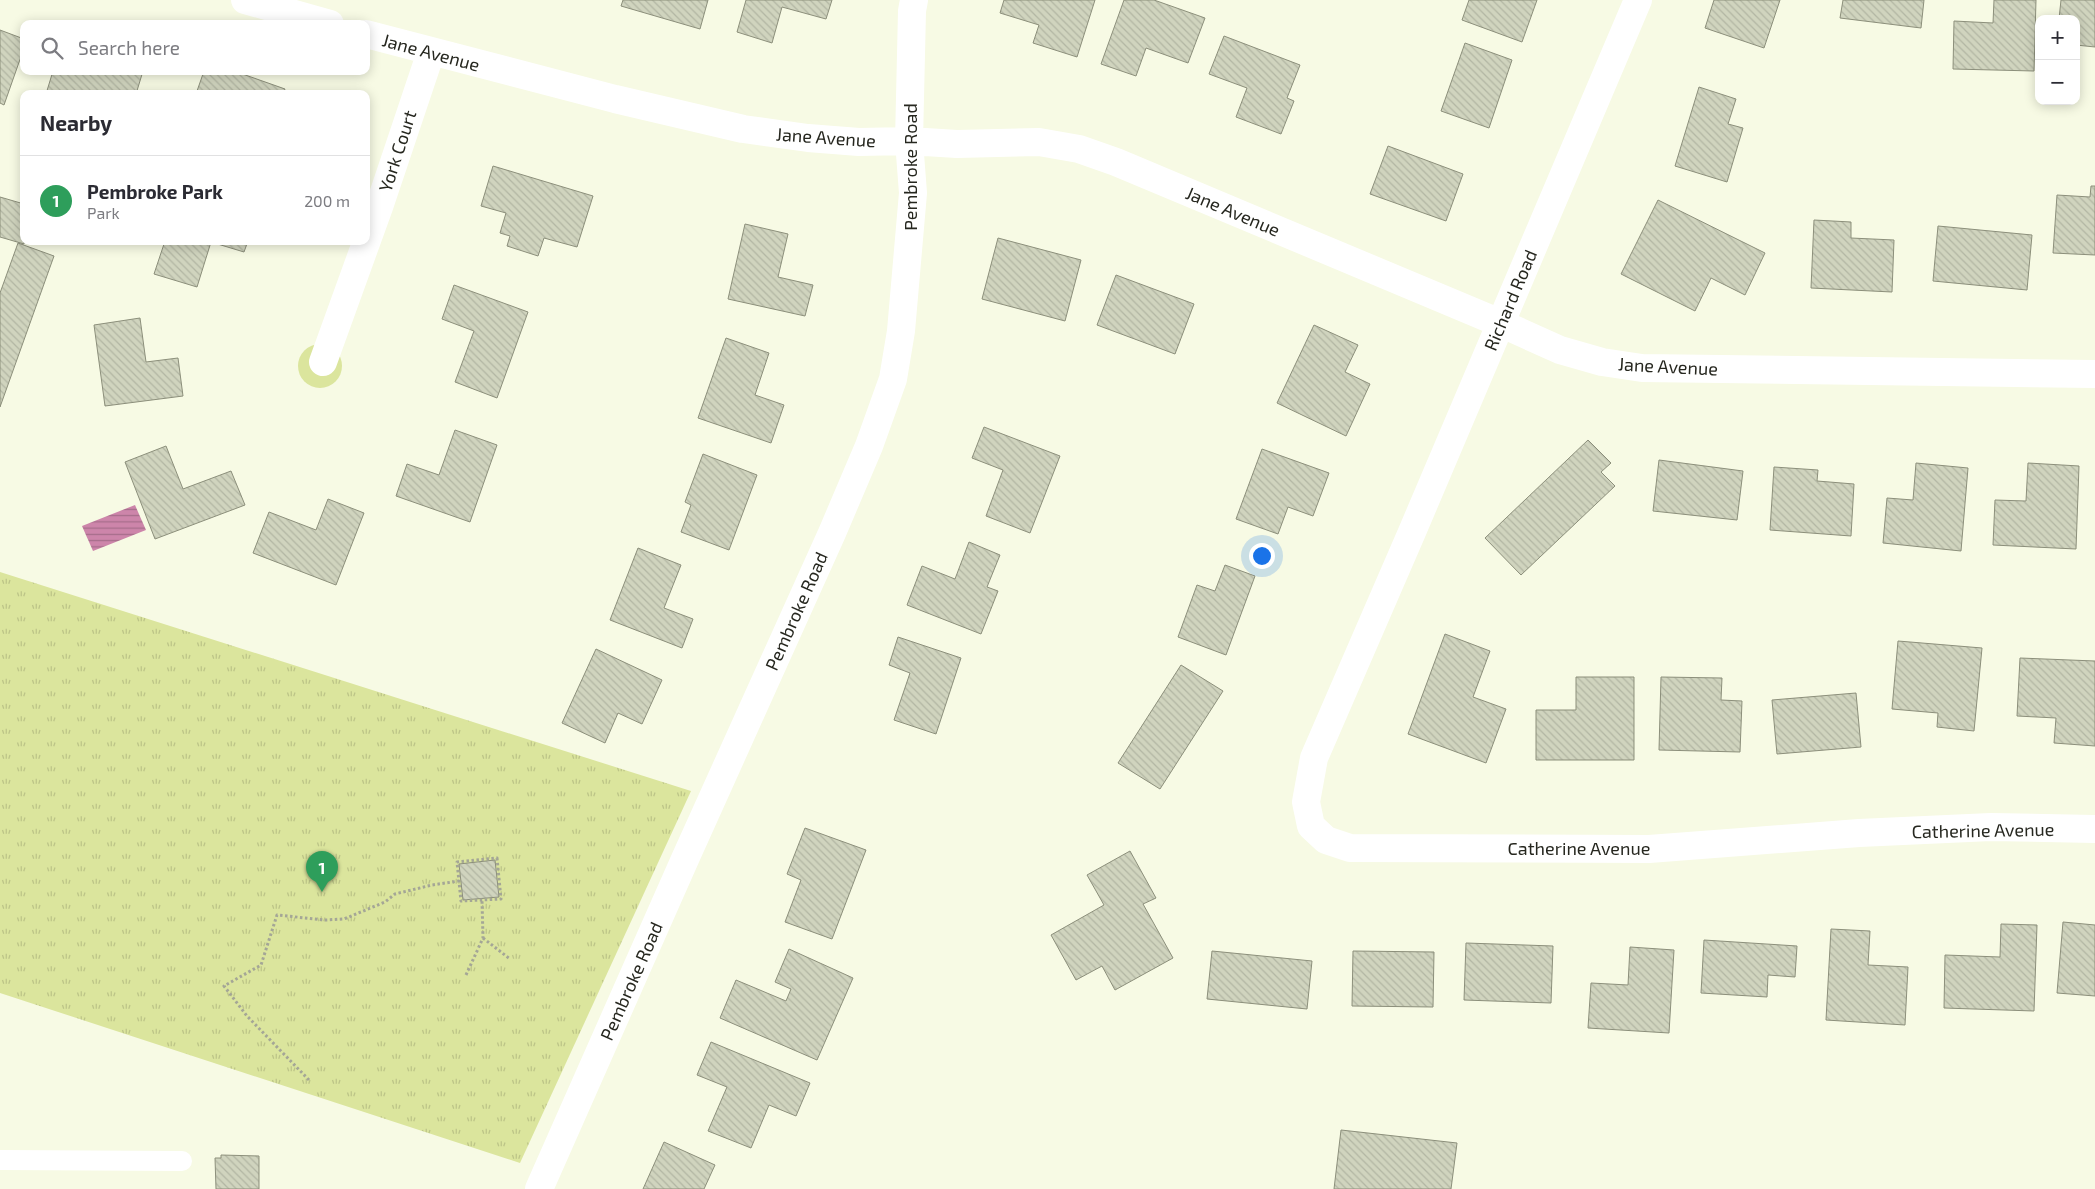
<!DOCTYPE html>
<html lang="en">
<head>
<meta charset="utf-8">
<style>
	:root { --surface:#fff; --page:#f2f2f3; --text:#2b2b33; --muted:#7c7c81; --line:#e1e1e2; --accent:#0f766e }
	body { margin:0; font-family:"Exo 2",sans-serif; background:var(--page); color:var(--text) }
	.controls { position:absolute; right:15px; top:15px; display:grid; overflow:hidden; border-radius:10px; box-shadow:0 2px 12px #0003 }
	.controls button { width:45px; height:45px; display:grid; place-items:center; padding:0; border:0; border-bottom:1px solid var(--line); background:var(--surface); color:var(--text); font:25px sans-serif }
	.you { position:absolute; left:1261px; top:555px; width:18px; height:18px; margin:-12px; border:4px solid #fff; border-radius:50%; background:#1a73e8; box-shadow:0 0 0 8px #1a73e833 }
	.badge { display:grid; place-items:center; width:32px; height:32px; border-radius:50%; background:var(--accent); color:#fff; font-size:16px; font-weight:700 }
	.pin { position:absolute; translate:-50% -41px; filter:drop-shadow(0 1px 2px #0008) }
	.pin::after { content:''; position:absolute; top:26px; width:18px; height:15px; background:inherit; clip-path:polygon(0 0,100% 0,50% 100%) }
	.list { margin:0; padding:0; list-style:none }
	h2 { display:flex; justify-content:space-between; align-items:center; height:65px; margin:0; padding:0 20px; font-size:21px }
	h2 small { font-size:16px; font-weight:400; color:var(--muted) }
	.list li { display:grid; grid-template-columns:32px 1fr auto; gap:15px; align-items:center; box-sizing:border-box; height:90px; padding:0 20px; border-top:1px solid var(--line) }
	.list b { display:block; font-size:19px; white-space:nowrap }
	.list p { margin:0; font-size:16px; white-space:nowrap; color:var(--muted) }
	.list em { font-size:16px; font-style:normal; color:var(--muted) }
	.icon { flex:none; width:28px; height:28px; fill:none; stroke:currentColor; stroke-width:2; stroke-linecap:round; stroke-linejoin:round }
	.map { position:relative; flex:none; width:2095px; height:1189px; overflow:hidden }
	.search { position:absolute; background:var(--surface); box-shadow:0 2px 12px #0003; left:20px; top:20px; width:350px; height:55px; display:flex; align-items:center; gap:12px; box-sizing:border-box; padding:0 18px; border-radius:10px; color:var(--muted); font-size:19px }
	.panel { position:absolute; background:var(--surface); box-shadow:0 2px 12px #0003; left:20px; top:90px; width:350px; height:155px; border-radius:10px }
	.map>svg:first-child { display:block }
	.grass { fill:#dbe59d }
	.park { fill:url(#park-tufts) }
	.water { fill:url(#water-rules) }
	.building { fill:url(#building-back-hatch); stroke:#8c8f7b }
	.lines { fill:none; stroke-linecap:round; stroke-linejoin:round }
	.path { stroke:#a4a696; stroke-width:3; stroke-dasharray:2.5 2.5; stroke-linecap:butt }
	.service { stroke:#fff; stroke-width:20 }
	.minor { stroke:#fff; stroke-width:28 }
	.labels { text-anchor:middle; dominant-baseline:central; stroke-width:4.5; stroke-linejoin:round; paint-order:stroke }
	.street-label { font-size:18px; fill:#26271f; stroke:#fff }
</style>
</head>
<body>
<div class="map">
<svg width="2095" height="1189" viewBox="0 0 2095 1189">
	<defs>
		<pattern id="park-tufts" width="24" height="20" patternUnits="userSpaceOnUse" patternTransform="scale(1.25)"><rect width="24" height="20" fill="#dbe59d"/><path d="M3 7l-1-3M5 7V3M7 7l1-3M15 17l-1-3M17 17v-4M19 17l1-3" fill="none" stroke="#bcc487"/></pattern>
		<pattern id="water-rules" width="6" height="5" patternUnits="userSpaceOnUse" patternTransform="scale(1.25)"><rect width="6" height="5" fill="#cd85aa"/><path d="M0 2.5h6" fill="none" stroke="#a66d8a"/></pattern>
		<pattern id="building-back-hatch" width="6" height="6" patternUnits="userSpaceOnUse" patternTransform="scale(1.25)"><rect width="6" height="6" fill="#d0d4be"/><path d="M-1 5l2 2M0 0l6 6M5-1l2 2" fill="none" stroke="#b2b6a3"/></pattern>
	</defs>
	<rect width="100%" height="100%" fill="#f7fae4"/>
	<path class="grass" d="M298 366a22 22 0 1 1 44 0a22 22 0 1 1-44 0Z"/>
	<path class="park" d="M 0,572 L 691,791 L 520,1163 L 0,993 Z"/>
	<path class="water" d="M 135,505 L 146,530 L 93,551 L 82,526 Z"/>
	<path class="building" d="M 623,0 L 708,0 L 700,29 L 621,6 Z
		M 746,0 L 832,0 L 826,19 L 782,7 L 772,43 L 737,32 Z
		M 1004,0 L 1095,0 L 1077,57 L 1033,43 L 1039,25 L 1000,13 Z
		M 1124,0 L 1154,0 L 1205,18 L 1188,63 L 1146,48 L 1136,76 L 1101,64 Z
		M 1469,0 L 1537,0 L 1522,42 L 1462,20 Z
		M 1714,0 L 1780,0 L 1764,48 L 1705,28 Z
		M 1843,0 L 1924,0 L 1921,28 L 1840,18 Z
		M 1994,0 L 2036,0 L 2034,71 L 1953,69 L 1954,21 L 1993,23 Z
		M 2061,0 L 2095,0 L 2095,47 L 2076,45 L 2076,19 L 2059,19 Z
		M 0,30 L 24,39 L 24,48 L 4,105 L 0,103 Z
		M 1224,36 L 1300,65 L 1287,98 L 1294,101 L 1281,134 L 1236,117 L 1247,88 L 1209,74 Z
		M 1465,43 L 1512,60 L 1489,128 L 1441,111 Z
		M 53,71 L 143,71 L 136,94 L 46,94 Z
		M 204,71 L 234,71 L 285,89 L 283,94 L 196,94 Z
		M 1699,87 L 1736,99 L 1728,124 L 1743,128 L 1727,182 L 1675,166 Z
		M 1388,146 L 1463,174 L 1446,221 L 1370,194 Z
		M 493,166 L 593,196 L 577,247 L 544,238 L 538,256 L 507,246 L 510,236 L 500,233 L 506,213 L 481,206 Z
		M 2091,186 L 2095,186 L 2095,255 L 2053,253 L 2057,195 L 2090,197 Z
		M 0,197 L 24,204 L 24,244 L 0,237 Z
		M 1658,200 L 1765,253 L 1745,295 L 1711,278 L 1695,311 L 1621,274 Z
		M 1814,220 L 1851,222 L 1851,238 L 1894,240 L 1892,292 L 1811,288 Z
		M 745,224 L 788,234 L 778,277 L 813,285 L 805,316 L 728,299 Z
		M 1938,226 L 2032,235 L 2027,290 L 1933,281 Z
		M 998,238 L 1081,260 L 1065,321 L 982,299 Z
		M 165,241 L 248,241 L 244,252 L 211,242 L 197,287 L 154,274 Z
		M 18,243 L 54,256 L 0,407 L 0,293 Z
		M 1116,275 L 1194,304 L 1175,354 L 1097,325 Z
		M 454,285 L 528,312 L 497,398 L 455,382 L 474,331 L 442,319 Z
		M 140,318 L 146,362 L 178,358 L 183,396 L 105,406 L 94,325 Z
		M 1314,325 L 1358,345 L 1345,372 L 1370,384 L 1346,436 L 1277,403 Z
		M 726,338 L 769,353 L 755,395 L 784,405 L 771,443 L 698,418 Z
		M 984,427 L 1060,456 L 1030,533 L 986,516 L 1003,470 L 972,458 Z
		M 455,430 L 497,445 L 470,522 L 396,496 L 407,464 L 439,475 Z
		M 1588,440 L 1611,463 L 1601,472 L 1615,486 L 1521,575 L 1485,538 Z
		M 166,446 L 183,489 L 231,471 L 245,505 L 155,539 L 125,462 Z
		M 1262,449 L 1329,473 L 1313,516 L 1288,507 L 1278,534 L 1236,519 Z
		M 703,454 L 757,475 L 729,550 L 681,532 L 691,505 L 685,502 Z
		M 1659,460 L 1743,471 L 1737,520 L 1653,511 Z
		M 1916,463 L 1968,468 L 1961,551 L 1883,543 L 1887,498 L 1913,500 Z
		M 2028,463 L 2079,466 L 2076,549 L 1993,545 L 1995,500 L 2026,501 Z
		M 1774,467 L 1818,470 L 1817,481 L 1854,484 L 1851,536 L 1770,530 Z
		M 328,499 L 364,513 L 336,585 L 253,553 L 269,512 L 316,530 Z
		M 969,542 L 1000,555 L 987,587 L 998,591 L 981,634 L 907,605 L 922,566 L 955,579 Z
		M 638,548 L 681,565 L 664,608 L 693,619 L 682,648 L 610,620 Z
		M 1225,565 L 1255,576 L 1226,655 L 1178,637 L 1197,585 L 1215,591 Z
		M 1445,634 L 1490,651 L 1473,697 L 1506,709 L 1486,763 L 1408,734 Z
		M 898,637 L 961,658 L 936,734 L 894,720 L 910,673 L 889,665 Z
		M 1898,641 L 1982,648 L 1974,731 L 1937,727 L 1938,713 L 1892,709 Z
		M 596,649 L 662,680 L 642,724 L 618,713 L 605,743 L 562,723 Z
		M 2020,658 L 2095,661 L 2095,746 L 2054,743 L 2056,718 L 2017,716 Z
		M 1181,665 L 1223,691 L 1160,789 L 1118,763 Z
		M 1576,677 L 1634,677 L 1634,760 L 1536,760 L 1536,710 L 1576,710 Z
		M 1661,677 L 1722,678 L 1721,700 L 1742,701 L 1740,752 L 1659,750 Z
		M 1856,693 L 1861,747 L 1777,754 L 1772,700 Z
		M 805,828 L 866,850 L 832,939 L 785,922 L 801,880 L 787,874 Z
		M 1130,851 L 1156,898 L 1143,904 L 1173,958 L 1115,990 L 1102,966 L 1076,980 L 1051,935 L 1104,905 L 1087,875 Z
		M 495,860 L 499,897 L 463,900 L 459,864 Z
		M 2063,922 L 2095,925 L 2095,996 L 2057,993 Z
		M 2001,924 L 2037,925 L 2034,1011 L 1944,1008 L 1945,955 L 2000,957 Z
		M 1831,929 L 1870,931 L 1868,965 L 1908,967 L 1905,1025 L 1826,1020 Z
		M 1704,940 L 1797,946 L 1795,977 L 1768,975 L 1767,997 L 1701,993 Z
		M 1466,943 L 1553,946 L 1551,1003 L 1464,1000 Z
		M 1630,947 L 1674,950 L 1669,1033 L 1588,1028 L 1591,983 L 1628,985 Z
		M 789,949 L 853,978 L 817,1060 L 720,1018 L 736,980 L 786,1001 L 791,989 L 775,982 Z
		M 1212,951 L 1312,961 L 1307,1009 L 1207,999 Z
		M 1353,951 L 1434,952 L 1433,1007 L 1352,1006 Z
		M 711,1042 L 810,1083 L 796,1116 L 769,1105 L 751,1148 L 708,1131 L 727,1087 L 697,1075 Z
		M 1341,1130 L 1457,1143 L 1451,1189 L 1334,1189 Z
		M 664,1142 L 715,1165 L 704,1189 L 643,1189 Z
		M 221,1155 L 259,1156 L 259,1189 L 216,1189 L 215,1158 L 221,1158 Z"/>
	<g class="lines">
		<path class="path" d="M 497,858 L 501,899 L 461,901 L 457,862 Z
			M 483,938 L 510,959
			M 466,975 L 483,938 L 482,901
			M 309,1080 L 247,1016 L 224,986 L 261,965 L 277,915 L 325,920 L 344,919 L 385,902 L 395,894 L 432,885 L 459,881"/>
		<path class="service" d="M 0,1160 L 182,1161"/>
		<path class="minor" d="M 245,0 L 330,24
			M 1638,0 L 1412,532 L 1314,758 L 1306,802 L 1311,826 L 1326,840 L 1350,848 L 1649,849 L 1859,833 L 1991,827 L 2095,829
			M 366,34 L 615,99 L 743,129 L 808,138 L 859,142 L 909,141 L 957,144 L 1039,142 L 1079,149 L 1116,162 L 1500,323 L 1560,350 L 1602,362 L 1642,368 L 2095,374
			M 323,362 L 379,207 L 431,52
			M 539,1189 L 685,859 L 832,533 L 869,446 L 893,379 L 901,331 L 913,193 L 909,141 L 912,11 L 914,0"/>
	</g>
	<g class="labels">
		<g class="street-label">
			<text transform="translate(431 52) rotate(15)">Jane Avenue</text>
			<text transform="translate(826 137) rotate(4)">Jane Avenue</text>
			<text transform="translate(397 151) rotate(-72)">York Court</text>
			<text transform="translate(910 167) rotate(-90)">Pembroke Road</text>
			<text transform="translate(1233 211) rotate(23)">Jane Avenue</text>
			<text transform="translate(1510 300) rotate(-67)">Richard Road</text>
			<text transform="translate(1668 366) rotate(3)">Jane Avenue</text>
			<text transform="translate(796 611) rotate(-66)">Pembroke Road</text>
			<text transform="translate(1983 830) rotate(-1)">Catherine Avenue</text>
			<text x="1579" y="848">Catherine Avenue</text>
			<text transform="translate(631 981) rotate(-66)">Pembroke Road</text>
		</g>
	</g>
</svg>
<div class="controls">
<button>+</button>
<button>−</button>
</div>
<div class="you"></div>
<div class="pin badge" style="left:322px;top:892px;background:#2e9e5b">1</div>
<div class="search"><svg class="icon" aria-label="search" viewBox="0 0 24 24"><circle cx="10" cy="10" r="6"/><path d="M15 15l6 6"/></svg>Search here</div>
<section class="panel">
<h2>Nearby<small></small></h2>
<ul class="list">
<li><span class="badge" style="background:#2e9e5b">1</span><div><b>Pembroke Park</b><p>Park</p></div><em>200 m</em></li>
</ul>
</section>
</div>
</body>
</html>
